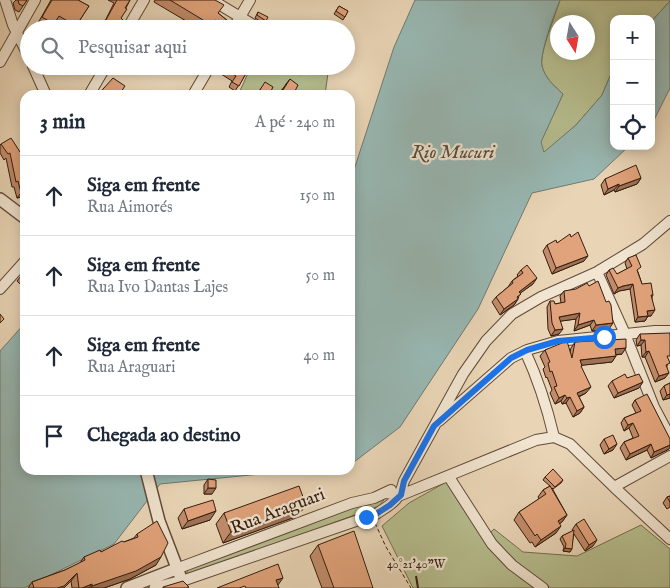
<!DOCTYPE html>
<html lang="pt">
<head>
<meta charset="utf-8">
<style>
	:root { --surface:#fff; --page:#f6f6f7; --text:#1f2937; --muted:#747a83; --line:#e0e1e3 }
	body { margin:0; font-family:"IM FELL English",serif; background:var(--page); color:var(--text) }
	.controls { position:absolute; right:15px; top:15px; display:grid; overflow:hidden; border-radius:10px; box-shadow:0 2px 12px #0003 }
	.controls button { width:45px; height:45px; display:grid; place-items:center; padding:0; border:0; border-bottom:1px solid var(--line); background:var(--surface); color:var(--text); font:25px sans-serif }
	.compass { position:absolute; left:550px; top:15px; width:45px; height:45px; border-radius:50%; background:var(--surface); box-shadow:0 2px 12px #0003; rotate:169deg }
	.stop { position:absolute; width:15px; height:15px; margin:-11px; border:4px solid #1a73e8; border-radius:50%; background:#fff }
	.stop.end { background:#1a73e8; border-color:#fff; box-shadow:0 1px 5px #0008 }
	.list { margin:0; padding:0; list-style:none }
	h2 { display:flex; justify-content:space-between; align-items:center; height:65px; margin:0; padding:0 20px; font-size:21px }
	h2 small { font-size:16px; font-weight:400; color:var(--muted) }
	.list li { display:grid; grid-template-columns:32px 1fr auto; gap:15px; align-items:center; box-sizing:border-box; height:80px; padding:0 20px; border-top:1px solid var(--line) }
	.list b { display:block; font-size:19px; white-space:nowrap }
	.list p { margin:0; font-size:16px; white-space:nowrap; color:var(--muted) }
	.list em { font-size:16px; font-style:normal; color:var(--muted) }
	.icon { flex:none; width:28px; height:28px; fill:none; stroke:currentColor; stroke-width:2; stroke-linecap:round; stroke-linejoin:round }
	.map { position:relative; flex:none; width:670px; height:588px; overflow:hidden }
	.search { position:absolute; background:var(--surface); box-shadow:0 2px 12px #0003; left:20px; top:20px; width:335px; height:55px; display:flex; align-items:center; gap:12px; box-sizing:border-box; padding:0 18px; border-radius:28px; color:var(--muted); font-size:19px }
	.panel { position:absolute; background:var(--surface); box-shadow:0 2px 12px #0003; left:20px; top:90px; width:335px; height:385px; border-radius:15px }
	.map>svg:first-child { display:block }
	.green { fill:#b6bd8e; stroke:#766d4e; fill-rule:evenodd }
	.water { fill:#98b8b3; stroke:#707a71 }
	.lines { fill:none; stroke-linecap:round; stroke-linejoin:round }
	.minor-casing { stroke:#624b39; stroke-width:12 }
	.tertiary-casing { stroke:#624b39; stroke-width:14 }
	.path { stroke:#351d0f; stroke-width:1; stroke-dasharray:4 2.5; stroke-linecap:butt }
	.minor { stroke:#f1e4d0; stroke-width:10 }
	.tertiary { stroke:#f1e4d0; stroke-width:11 }
	.wall { fill:#c28c6a; stroke:#351d0f }
	.shaded-wall { fill:#9e7256; stroke:#351d0f }
	.building { fill:#e1a37b; stroke:#351d0f }
	.route { stroke:#1a73e8; stroke-width:6 }
	.ticks { fill:none; stroke:#351d0f; stroke-width:2 }
	.labels { text-anchor:middle; dominant-baseline:central; stroke-width:4.5; stroke-linejoin:round; paint-order:stroke }
	.street-label { font-size:18px; fill:#351d0f; stroke:#f1e4d0 }
	.water-label { font-size:19px; font-style:italic; fill:#534c40; stroke:#f1e4d0 }
	.ticks-label { font-size:12px; text-anchor:middle; fill:#351d0f; stroke:#f1e4d0; stroke-width:4.5; stroke-linejoin:round; paint-order:stroke }
</style>
</head>
<body>
<div class="map">
<svg width="670" height="588" viewBox="0 0 670 588">
	<rect width="100%" height="100%" fill="#e9d5b6"/>
	<filter id="stains"><feTurbulence type="fractalNoise" baseFrequency=".004" numOctaves="4"/><feColorMatrix values="0 0 0 0 .2 0 0 0 0 .09 0 0 0 0 .02 0 0 0 .5 -.17"/></filter>
	<radialGradient id="worn" r=".72"><stop offset=".6" stop-color="#630" stop-opacity="0"/><stop offset="1" stop-color="#630" stop-opacity=".3"/></radialGradient>
	<path class="green" d="M 560,0 L 670,0 L 670,1 L 651,22 L 651,19 L 614,19 L 614,67 L 602,95 L 576,125 L 544,153 L 540,143 L 563,94 C 554,86 545,78 542,66 C 539,53 556,14 560,0 ZM 558,22 L 588,22 L 588,52 L 558,52 Z
		M 271,66 L 332,66 L 328,73 L 325,95 L 292,95 L 286,85 L 276,95 L 272,95 L 261,88 L 256,95 L 242,95 L 239,93 L 249,71 L 265,74 Z
		M 448,481 L 488,545 L 535,588 L 413,588 L 382,526 L 409,503 Z
		M 378,498 L 384,500 L 379,506 L 189,576 L 187,575 L 187,569 Z
		M 641,525 L 670,549 L 670,588 L 551,588 L 514,563 L 489,534 L 494,529 L 523,552 L 577,556 Z"/>
	<path class="water" d="M 415,0 L 560,0 C 555,13 539,54 542,66 C 545,78 554,86 563,94 L 541,142 L 544,152 L 576,125 L 602,95 L 614,67 L 614,146 L 629,146 L 594,179 L 532,193 L 478,309 L 400,427 L 350,465 L 350,182 L 394,47 Z
		M 670,1 L 670,88 L 651,126 L 651,22 Z
		M 25,323 L 25,470 L 343,470 L 339,474 L 271,473 L 160,484 L 114,544 L 24,588 L 0,588 L 0,351 Z"/>
	<g class="lines">
		<g class="minor-casing">
			<path id="minor" d="M 5,0 L 13,25 L 29,57
				M 212,0 L 260,29
				M 127,29 L 144,0
				M 233,29 L 250,0
				M 0,62 L 35,0
				M 33,66 L 46,95
				M 89,95 L 106,66
				M 193,95 L 210,66
				M 597,272 L 625,334 L 654,407 L 670,437
				M 0,289 L 25,261
				M 525,351 C 538,379 547,407 554,437
				M 439,421 L 511,358 L 527,350 L 558,341 L 655,331 L 670,331
				M 449,477 L 492,544 L 512,565 L 543,588
				M 614,487 L 670,456
				M 386,493 L 401,495 L 536,440 L 554,437 L 570,444 L 614,487 L 670,539
				M 176,569 L 352,503 L 374,498 L 391,490
				M 183,588 L 182,581 L 376,514 C 393,503 399,501 404,481 L 463,374 L 486,341 L 512,314 L 541,297 L 597,272 L 643,244 L 670,221"/>
		</g>
		<g class="tertiary-casing">
			<path id="tertiary" d="M 0,199 L 25,218
				M 146,470 L 159,521 L 182,581 L 155,588
				M 127,588 L 176,569"/>
		</g>
		<path class="path" d="M 375,523 L 386,547 L 411,588"/>
		<use href="#minor" class="minor"/>
		<use href="#tertiary" class="tertiary"/>
	</g>
	<path class="wall" d="M 16,0 L 27,0 L 19,12 L 15,10 L 13,3 Z
		M 51,0 L 78,0 L 89,6 L 74,29 L 66,29 L 55,23 L 51,29 L 48,29 L 38,23 Z
		M 108,0 L 130,0 L 121,18 L 119,29 L 95,29 L 102,27 L 114,3 Z
		M 155,0 L 215,0 L 218,13 L 233,25 L 231,29 L 212,29 L 209,28 L 209,29 L 197,29 L 198,28 L 154,2 Z
		M 339,6 L 348,11 L 343,20 L 334,14 Z
		M 258,12 L 266,21 L 264,24 L 255,18 Z
		M 221,66 L 265,66 L 263,69 L 261,67 L 255,73 L 249,69 L 235,91 L 229,87 L 232,81 L 218,72 Z
		M 297,66 L 307,66 L 301,75 L 294,70 Z
		M 290,79 L 293,95 L 279,95 L 286,84 Z
		M 1,144 L 20,152 L 25,196 L 17,198 L 14,187 L 12,187 L 6,158 L 4,160 L 0,153 L 0,145 Z
		M 641,178 L 637,184 L 615,192 L 614,190 L 604,195 L 601,185 L 605,179 Z
		M 571,237 L 584,261 L 552,274 L 543,251 L 547,245 L 557,243 Z
		M 628,258 L 638,272 L 642,284 L 653,295 L 652,297 L 651,316 L 648,316 L 645,321 L 635,322 L 630,289 L 619,291 L 614,294 L 606,275 L 609,270 L 617,274 L 627,269 L 625,263 Z
		M 521,270 L 533,284 L 520,293 L 518,299 L 514,305 L 500,315 L 492,302 L 496,297 L 508,287 L 512,281 L 518,276 L 517,275 Z
		M 25,271 L 25,289 L 17,281 Z
		M 564,291 L 609,329 L 592,331 L 590,325 L 574,331 L 576,319 L 560,321 L 559,334 L 551,336 L 548,329 L 547,307 L 550,301 L 555,304 L 561,303 L 560,296 Z
		M 640,334 L 668,360 L 665,378 L 655,382 L 645,357 L 642,357 L 641,345 L 637,346 L 636,340 Z
		M 575,342 L 622,354 L 616,355 L 612,362 L 582,365 L 581,367 L 586,393 L 579,397 L 584,407 L 580,413 L 573,417 L 566,403 L 562,404 L 561,401 L 555,404 L 550,393 L 552,390 L 547,377 L 546,378 L 543,369 L 545,367 L 540,356 L 545,350 L 570,352 L 571,348 Z
		M 627,378 L 639,388 L 614,398 L 608,386 L 612,381 Z
		M 670,383 L 670,398 L 663,400 L 660,391 L 664,386 Z
		M 635,400 L 669,449 L 651,458 L 647,450 L 626,460 L 620,448 L 624,442 L 633,438 L 629,428 L 624,431 L 621,423 L 624,418 L 636,413 L 632,405 Z
		M 604,439 L 613,450 L 604,454 L 600,445 Z
		M 545,477 L 563,480 L 561,483 L 553,489 L 552,488 L 567,515 L 562,522 L 560,523 L 556,533 L 535,547 L 532,542 L 530,543 L 514,520 L 519,512 L 539,499 L 538,497 L 543,490 L 550,486 L 543,480 Z
		M 208,479 L 212,494 L 204,494 L 204,485 Z
		M 670,496 L 670,507 L 667,509 L 663,503 L 667,497 Z
		M 184,509 L 210,520 L 182,529 L 178,518 Z
		M 224,513 L 298,516 L 223,543 L 216,524 Z
		M 576,524 L 593,546 L 585,551 L 574,534 L 570,552 L 563,551 L 564,547 L 560,539 L 562,536 L 573,531 L 572,530 Z
		M 137,534 L 156,565 L 130,579 L 104,588 L 72,588 L 71,581 L 64,588 L 28,588 L 32,582 L 65,570 L 80,563 L 84,557 L 101,552 L 124,542 L 134,538 Z
		M 318,545 L 373,588 L 322,588 L 310,556 Z"/>
	<path class="shaded-wall" d="M 641,178 L 637,184 L 615,192 L 619,186 Z
		M 619,184 L 614,190 L 604,195 L 608,189 Z
		M 25,192 L 25,196 L 17,198 L 21,193 Z
		M 588,256 L 584,261 L 552,274 L 556,268 Z
		M 537,278 L 533,284 L 515,297 L 519,292 Z
		M 633,284 L 630,289 L 619,291 L 614,294 L 618,288 L 623,286 Z
		M 518,299 L 514,305 L 500,315 L 504,309 Z
		M 655,310 L 651,316 L 643,316 L 647,311 Z
		M 580,313 L 576,319 L 555,322 L 559,317 Z
		M 648,316 L 645,321 L 635,322 L 638,317 Z
		M 594,320 L 590,325 L 574,331 L 578,325 Z
		M 613,323 L 609,329 L 592,331 L 596,325 Z
		M 563,329 L 559,334 L 551,336 L 555,330 Z
		M 641,340 L 645,340 L 641,345 L 637,346 Z
		M 626,348 L 622,354 L 611,355 L 615,349 Z
		M 649,351 L 645,357 L 642,357 L 646,352 Z
		M 616,356 L 612,362 L 576,366 L 580,360 Z
		M 669,373 L 665,378 L 655,382 L 659,376 Z
		M 643,382 L 639,388 L 614,398 L 618,393 Z
		M 591,387 L 586,393 L 573,399 L 577,393 Z
		M 670,394 L 670,398 L 663,400 L 667,395 Z
		M 565,395 L 561,401 L 555,404 L 559,398 Z
		M 570,397 L 566,403 L 562,404 L 567,398 Z
		M 584,407 L 580,413 L 573,417 L 577,411 Z
		M 633,423 L 629,428 L 624,431 L 628,425 Z
		M 617,444 L 613,450 L 604,454 L 609,449 Z
		M 651,444 L 647,450 L 626,460 L 630,454 Z
		M 670,445 L 670,447 L 669,449 L 651,458 L 654,452 Z
		M 208,488 L 216,488 L 212,494 L 204,494 Z
		M 306,505 L 298,516 L 223,543 L 231,532 Z
		M 216,511 L 210,520 L 182,529 L 188,521 Z
		M 567,515 L 562,522 L 553,528 L 558,521 Z
		M 561,526 L 556,533 L 535,547 L 541,540 Z
		M 597,540 L 593,546 L 585,551 L 589,545 Z
		M 565,548 L 572,549 L 570,552 L 563,551 Z
		M 161,557 L 156,565 L 130,579 L 104,588 L 91,588 L 92,586 Z
		M 77,573 L 71,581 L 64,588 L 57,588 Z
		M 283,578 L 278,585 L 271,587 L 276,580 Z
		M 92,584 L 89,588 L 82,588 Z"/>
	<path class="building" d="M 18,0 L 27,0 L 23,6 L 19,4 Z
		M 52,0 L 78,0 L 89,6 L 76,26 L 59,16 L 54,24 L 42,17 Z
		M 117,0 L 130,0 L 125,8 L 127,9 L 121,18 L 123,20 L 119,29 L 115,28 L 115,29 L 95,29 L 98,25 L 102,27 Z
		M 170,0 L 215,0 L 224,5 L 218,13 L 233,25 L 232,28 L 215,20 L 212,24 L 210,24 L 207,29 L 198,29 L 203,20 Z
		M 339,6 L 348,11 L 345,17 L 336,11 Z
		M 258,12 L 268,17 L 266,21 L 257,15 Z
		M 222,66 L 250,66 L 239,86 L 232,82 L 236,76 L 221,67 Z
		M 299,66 L 307,66 L 305,70 Z
		M 113,78 L 125,86 L 119,95 L 100,95 L 103,89 Z
		M 290,79 L 298,85 L 293,95 L 291,95 L 283,90 Z
		M 265,82 L 273,87 L 269,95 L 262,95 L 258,93 Z
		M 225,91 L 232,95 L 222,95 Z
		M 11,138 L 20,152 L 25,150 L 25,192 L 21,193 L 18,181 L 16,182 L 10,153 L 8,154 L 1,144 Z
		M 636,165 L 641,178 L 619,186 L 619,184 L 608,189 L 605,179 Z
		M 578,232 L 588,256 L 556,268 L 547,245 L 556,240 L 557,243 L 570,234 L 571,237 Z
		M 636,255 L 641,267 L 637,270 L 642,284 L 651,283 L 653,295 L 651,295 L 655,310 L 647,311 L 648,316 L 638,317 L 633,284 L 623,286 L 618,288 L 609,270 L 613,268 L 617,274 L 632,266 L 628,258 Z
		M 527,265 L 537,278 L 519,292 L 521,294 L 517,297 L 518,299 L 504,309 L 496,297 L 513,283 L 512,281 L 523,273 L 521,270 Z
		M 25,271 L 25,279 L 21,275 Z
		M 598,281 L 606,302 L 609,301 L 611,305 L 613,323 L 596,325 L 594,320 L 578,325 L 580,313 L 559,317 L 563,329 L 555,330 L 552,323 L 550,301 L 554,301 L 555,304 L 565,302 L 564,291 L 576,289 L 587,283 L 589,286 Z
		M 0,314 L 4,319 L 0,323 Z
		M 670,333 L 670,356 L 667,356 L 670,363 L 666,365 L 669,373 L 659,376 L 649,351 L 646,352 L 645,340 L 641,340 L 640,334 Z
		M 626,339 L 626,348 L 615,349 L 616,356 L 580,360 L 582,366 L 581,366 L 591,387 L 577,393 L 584,407 L 577,411 L 570,397 L 567,398 L 565,395 L 559,398 L 554,387 L 557,386 L 552,371 L 550,372 L 548,363 L 550,362 L 545,350 L 567,341 L 572,358 L 575,342 Z
		M 625,374 L 627,378 L 639,374 L 643,382 L 618,393 L 612,381 Z
		M 670,383 L 670,394 L 667,395 L 664,386 Z
		M 647,394 L 670,439 L 670,445 L 654,452 L 651,444 L 630,454 L 624,442 L 639,436 L 633,423 L 628,425 L 624,418 L 641,411 L 635,400 Z
		M 613,435 L 617,444 L 609,449 L 604,439 Z
		M 553,469 L 563,480 L 555,487 L 545,477 Z
		M 208,479 L 216,480 L 216,488 L 208,488 Z
		M 299,486 L 306,505 L 231,532 L 224,513 Z
		M 550,486 L 567,515 L 558,521 L 561,526 L 541,540 L 537,534 L 535,536 L 519,512 L 546,494 L 543,490 Z
		M 670,496 L 670,502 L 667,497 Z
		M 213,500 L 216,511 L 188,521 L 184,509 Z
		M 584,519 L 597,540 L 589,545 L 576,524 Z
		M 157,521 L 168,543 L 161,557 L 136,571 L 92,586 L 92,584 L 82,588 L 79,588 L 77,573 L 64,586 L 57,588 L 34,588 L 32,582 L 65,570 L 85,560 L 84,557 L 100,550 L 101,552 L 122,541 L 124,542 L 138,537 L 137,534 Z
		M 574,530 L 572,549 L 565,548 L 566,544 L 562,536 Z
		M 354,531 L 373,588 L 334,588 L 318,545 Z
		M 278,564 L 283,578 L 276,580 L 279,588 L 246,588 L 245,586 L 239,588 L 217,588 Z
		M 183,581 L 188,586 L 188,588 L 163,588 L 163,587 Z"/>
	<g class="lines">
		<path class="route" d="M 366,517 L 376,514 L 390,505 L 401,495 L 404,481 L 434,426 L 511,358 L 527,350 L 558,341 L 604,337"/>
	</g>
	<path class="ticks" d="M 416,576 L 418,588"/>
	<g class="labels">
		<g class="street-label">
			<text transform="translate(278 512) rotate(-21)">Rua Araguari</text>
		</g>
		<g class="water-label">
			<text x="453" y="153">Rio Mucuri</text>
		</g>
	</g>
	<g class="ticks-label">
		<text x="416" y="568">40°21'40"W</text>
	</g>
	<rect width="100%" height="100%" filter="url(#stains)"/>
	<rect width="100%" height="100%" fill="url(#worn)"/>
</svg>
<div class="controls">
<button>+</button>
<button>−</button>
<button><svg class="icon" aria-label="locate" viewBox="0 0 24 24"><circle cx="12" cy="12" r="6"/><path d="M12 2v4M12 18v4M2 12h4M18 12h4"/></svg></button>
</div>
<svg class="compass" viewBox="-18 -18 36 36"><path d="M0-13l5 13h-10z" fill="#e53935"/><path d="M0 13l5-13h-10z" fill="#747a83"/></svg>
<div class="stop" style="left:604px;top:337px"></div>
<div class="stop end" style="left:366px;top:517px"></div>
<div class="search"><svg class="icon" aria-label="search" viewBox="0 0 24 24"><circle cx="10" cy="10" r="6"/><path d="M15 15l6 6"/></svg>Pesquisar aqui</div>
<section class="panel">
<h2>3 min<small>A pé · 240 m</small></h2>
<ul class="list">
<li><svg class="icon" aria-label="ahead" viewBox="0 0 24 24"><path d="M12 20V5M6 11l6-6 6 6"/></svg><div><b>Siga em frente</b><p>Rua Aimorés</p></div><em>150 m</em></li>
<li><svg class="icon" aria-label="ahead" viewBox="0 0 24 24"><path d="M12 20V5M6 11l6-6 6 6"/></svg><div><b>Siga em frente</b><p>Rua Ivo Dantas Lajes</p></div><em>50 m</em></li>
<li><svg class="icon" aria-label="ahead" viewBox="0 0 24 24"><path d="M12 20V5M6 11l6-6 6 6"/></svg><div><b>Siga em frente</b><p>Rua Araguari</p></div><em>40 m</em></li>
<li><svg class="icon" aria-label="arrive" viewBox="0 0 24 24"><path d="M6 21V4h12l-3 4 3 4H6"/></svg><div><b>Chegada ao destino</b></div></li>
</ul>
</section>
</div>
</body>
</html>
